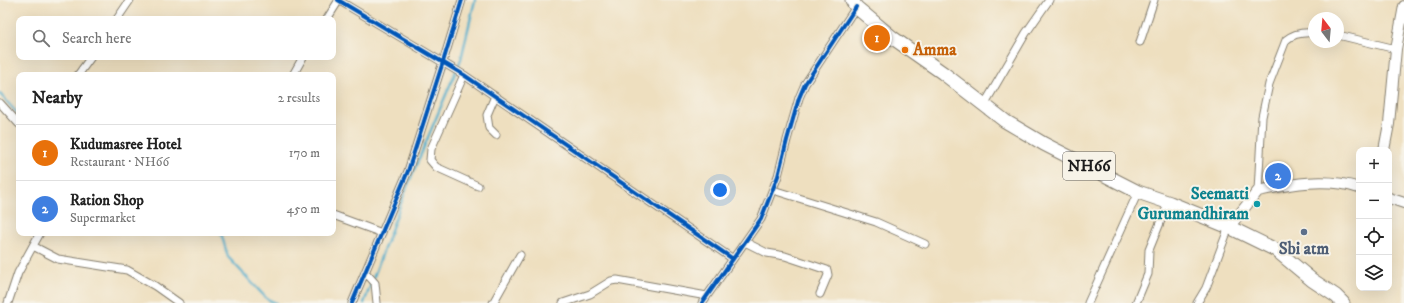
<!DOCTYPE html>
<html lang="en">
<head>
<meta charset="utf-8">
<style>
	:root { --surface:#fff; --page:#f2f2f2; --text:#222; --muted:#767676; --line:#e0e0e0; --accent:#ea580c }
	body { margin:0; font-family:"IM FELL DW Pica",serif; background:var(--page); color:var(--text) }
	.controls { position:absolute; right:12px; bottom:12px; display:grid; overflow:hidden; border-radius:8px; box-shadow:0 4px 16px #0002 }
	.controls button { width:36px; height:36px; display:grid; place-items:center; padding:0; border:0; border-bottom:1px solid var(--line); background:var(--surface); color:var(--text); font:20px sans-serif }
	.compass { position:absolute; left:1308px; top:12px; width:36px; height:36px; border-radius:50%; background:var(--surface); box-shadow:0 4px 16px #0002; rotate:344deg }
	.you { position:absolute; left:720px; top:190px; width:14px; height:14px; margin:-10px; border:3px solid #fff; border-radius:50%; background:#1a73e8; box-shadow:0 0 0 6px #1a73e833 }
	.badge { display:grid; place-items:center; width:26px; height:26px; border-radius:50%; background:var(--accent); color:#fff; font-size:13px; font-weight:700 }
	.pin { position:absolute; translate:-50% -50%; border:2px solid #fff; box-shadow:0 1px 4px #0006 }
	.list { margin:0; padding:0; list-style:none }
	h2 { display:flex; justify-content:space-between; align-items:center; height:52px; margin:0; padding:0 16px; font-size:17px }
	h2 small { font-size:13px; font-weight:400; color:var(--muted) }
	.list li { display:grid; grid-template-columns:26px 1fr auto; gap:12px; align-items:center; box-sizing:border-box; height:56px; padding:0 16px; border-top:1px solid var(--line) }
	.list b { display:block; font-size:15px; white-space:nowrap }
	.list p { margin:0; font-size:13px; white-space:nowrap; color:var(--muted) }
	.list em { font-size:13px; font-style:normal; color:var(--muted) }
	.icon { flex:none; width:22px; height:22px; fill:none; stroke:currentColor; stroke-width:2; stroke-linecap:round; stroke-linejoin:round }
	.map { position:relative; flex:none; width:1404px; height:303px; overflow:hidden }
	.search { position:absolute; background:var(--surface); box-shadow:0 4px 16px #0002; left:16px; top:16px; width:320px; height:44px; display:flex; align-items:center; gap:10px; box-sizing:border-box; padding:0 14px; border-radius:8px; color:var(--muted); font-size:15px }
	.panel { position:absolute; background:var(--surface); box-shadow:0 4px 16px #0002; left:16px; top:72px; width:320px; height:164px; border-radius:8px }
	.map>svg:first-child { display:block }
	.lines { fill:none; stroke-linecap:round; stroke-linejoin:round }
	.stream { stroke:#4aabca; stroke-width:2.5 }
	.street-casing { stroke:#857e6e; stroke-width:9 }
	.secondary-casing { stroke:#857e6e; stroke-width:12 }
	.highway-casing { stroke:#857e6e; stroke-width:15 }
	.street { stroke:#fff; stroke-width:7 }
	.secondary { stroke:#fff; stroke-width:10 }
	.highway { stroke:#fff; stroke-width:13 }
	.cycleway-casing { stroke:#f7f3e8; stroke-width:6 }
	.cycleway { stroke:#0057b8; stroke-width:4 }
	.food-dot { fill:#e8710a; stroke:#f7f3e8; stroke-width:1.5 }
	.culture-dot { fill:#0f9aa8; stroke:#f7f3e8; stroke-width:1.5 }
	.service-dot { fill:#5c6f8a; stroke:#f7f3e8; stroke-width:1.5 }
	.labels { text-anchor:middle; dominant-baseline:central; stroke-width:4; stroke-linejoin:round; paint-order:stroke }
	.shield { fill:#f7f3e8; stroke:#5e5c59; stroke-width:1 }
	.shield-label { font-size:16px; font-weight:bold; fill:#1c1c1c }
	.food-label { font-size:17px; font-weight:bold; fill:#c56008; stroke:#f7f3e8; text-anchor:start }
	.culture-label { font-size:17px; font-weight:bold; fill:#0d838f; stroke:#f7f3e8; text-anchor:end }
	.service-label { font-size:17px; font-weight:bold; fill:#4e5e75; stroke:#f7f3e8 }
</style>
</head>
<body>
<div class="map">
<svg width="1404" height="303" viewBox="0 0 1404 303">
	<rect width="100%" height="100%" fill="#f7f3e8"/>
	<filter id="ink" filterUnits="userSpaceOnUse"><feTurbulence type="fractalNoise" baseFrequency=".025" numOctaves="2"/><feDisplacementMap in="SourceGraphic" scale="8" xChannelSelector="R" yChannelSelector="G"/><feConvolveMatrix kernelMatrix="1 2 1 2 8 2 1 2 1" color-interpolation-filters="sRGB"/></filter>
	<filter id="wash" filterUnits="userSpaceOnUse"><feTurbulence type="fractalNoise" baseFrequency=".012" numOctaves="4" result="noise"/><feDisplacementMap in="SourceGraphic" scale="16" xChannelSelector="R" yChannelSelector="G"/><feGaussianBlur stdDeviation="0.9" result="paint"/><feColorMatrix in="noise" values="0 0 0 0 0 0 0 0 0 0 0 0 0 0 0 0 0 1.4 0 .05"/><feComposite in="paint" operator="in"/></filter>
	<g filter="url(#wash)">
		<rect width="100%" height="100%" fill="#eedfbf"/>
		<g class="lines">
			<path class="stream" d="M 0,94 L 19,115
				M 221,233 L 228,257 L 267,299 L 276,303
				M 364,303 L 407,187 L 461,59 L 475,0"/>
		</g>
	</g>
	<g filter="url(#ink)">
		<g class="lines">
			<g class="street-casing">
				<path id="street" d="M 338,0 L 464,75 L 733,259
					M 117,19 L 130,0
					M 327,19 L 339,0
					M 1338,35 L 1396,49
					M 1140,42 L 1154,0
					M 78,75 L 91,57
					M 293,75 L 303,57
					M 464,75 L 431,149 L 430,160 L 436,167 L 478,186
					M 495,96 L 487,115 L 489,128 L 496,135
					M 0,103 L 19,124
					M 984,105 L 1026,33 L 1049,0
					M 773,190 L 876,222 L 925,244
					M 1258,191 L 1262,117 L 1269,84 L 1286,40 C 1294,33 1304,32 1314,33
					M 333,215 L 382,233
					M 745,242 L 767,253 L 785,256 L 827,270 L 828,275 L 820,294
					M 33,246 L 58,259 L 127,270 L 155,286 L 179,303
					M 365,272 L 375,283 L 377,303
					M 8,303 L 18,273 L 40,233
					M 352,303 L 408,171 L 443,62 L 462,0
					M 493,303 L 520,255
					M 563,303 L 590,294 L 611,281 L 617,280 L 707,296
					M 702,303 L 761,219 L 778,176 L 787,140 L 799,98 L 805,84 L 856,7
					M 1088,303 L 1138,192
					M 1136,303 L 1148,274 L 1149,250 L 1164,213 L 1170,203
					M 1197,303 L 1206,288 L 1229,227"/>
			</g>
			<g class="secondary-casing">
				<path id="secondary" d="M 1384,150 L 1389,124 L 1396,49 L 1404,6
					M 1389,198 L 1404,203
					M 1229,227 L 1258,191 C 1291,184 1326,177 1359,188"/>
			</g>
			<g class="highway-casing">
				<path id="highway" d="M 852,0 L 856,7 L 893,38 L 943,73 L 1005,121 L 1044,144 L 1138,192 L 1170,203 L 1229,227 L 1276,250 L 1312,280 L 1336,296 L 1343,303"/>
			</g>
			<use href="#street" class="street"/>
			<use href="#secondary" class="secondary"/>
			<use href="#highway" class="highway"/>
			<g class="cycleway-casing">
				<path id="cycleway" d="M 338,0 L 464,75 L 733,259
					M 352,303 L 408,171 L 443,62 L 462,0
					M 702,303 L 761,219 L 778,176 L 787,140 L 799,98 L 805,84 L 856,7"/>
			</g>
			<use href="#cycleway" class="cycleway"/>
		</g>
	</g>
	<circle class="food-dot" cx="905" cy="50" r="4"/>
	<circle class="culture-dot" cx="1257" cy="204" r="4"/>
	<circle class="service-dot" cx="1304" cy="232" r="4"/>
	<g class="labels">
		<rect class="shield" x="1063" y="152" width="52" height="28" rx="3"/>
		<g class="shield-label">
			<text x="1089" y="166">NH66</text>
		</g>
		<g class="food-label">
			<text x="913" y="50">Amma</text>
		</g>
		<g class="culture-label">
			<text x="1249" y="194">Seematti<tspan x="1249" dy="20">Gurumandhiram</tspan></text>
		</g>
		<g class="service-label">
			<text x="1304" y="249">Sbi atm</text>
		</g>
	</g>
</svg>
<div class="controls">
<button>+</button>
<button>−</button>
<button><svg class="icon" aria-label="locate" viewBox="0 0 24 24"><circle cx="12" cy="12" r="6"/><path d="M12 2v4M12 18v4M2 12h4M18 12h4"/></svg></button>
<button><svg class="icon" aria-label="layers" viewBox="0 0 24 24"><path d="M12 4l9 5-9 5-9-5zM3 14l9 5 9-5"/></svg></button>
</div>
<svg class="compass" viewBox="-18 -18 36 36"><path d="M0-13l5 13h-10z" fill="#e53935"/><path d="M0 13l5-13h-10z" fill="#767676"/></svg>
<div class="you"></div>
<div class="pin badge" style="left:877px;top:38px;background:#e8710a">1</div>
<div class="pin badge" style="left:1278px;top:176px;background:#3f7fe0">2</div>
<div class="search"><svg class="icon" aria-label="search" viewBox="0 0 24 24"><circle cx="10" cy="10" r="6"/><path d="M15 15l6 6"/></svg>Search here</div>
<section class="panel">
<h2>Nearby<small>2 results</small></h2>
<ul class="list">
<li><span class="badge" style="background:#e8710a">1</span><div><b>Kudumasree Hotel</b><p>Restaurant · NH66</p></div><em>170 m</em></li>
<li><span class="badge" style="background:#3f7fe0">2</span><div><b>Ration Shop</b><p>Supermarket</p></div><em>450 m</em></li>
</ul>
</section>
</div>
</body>
</html>
